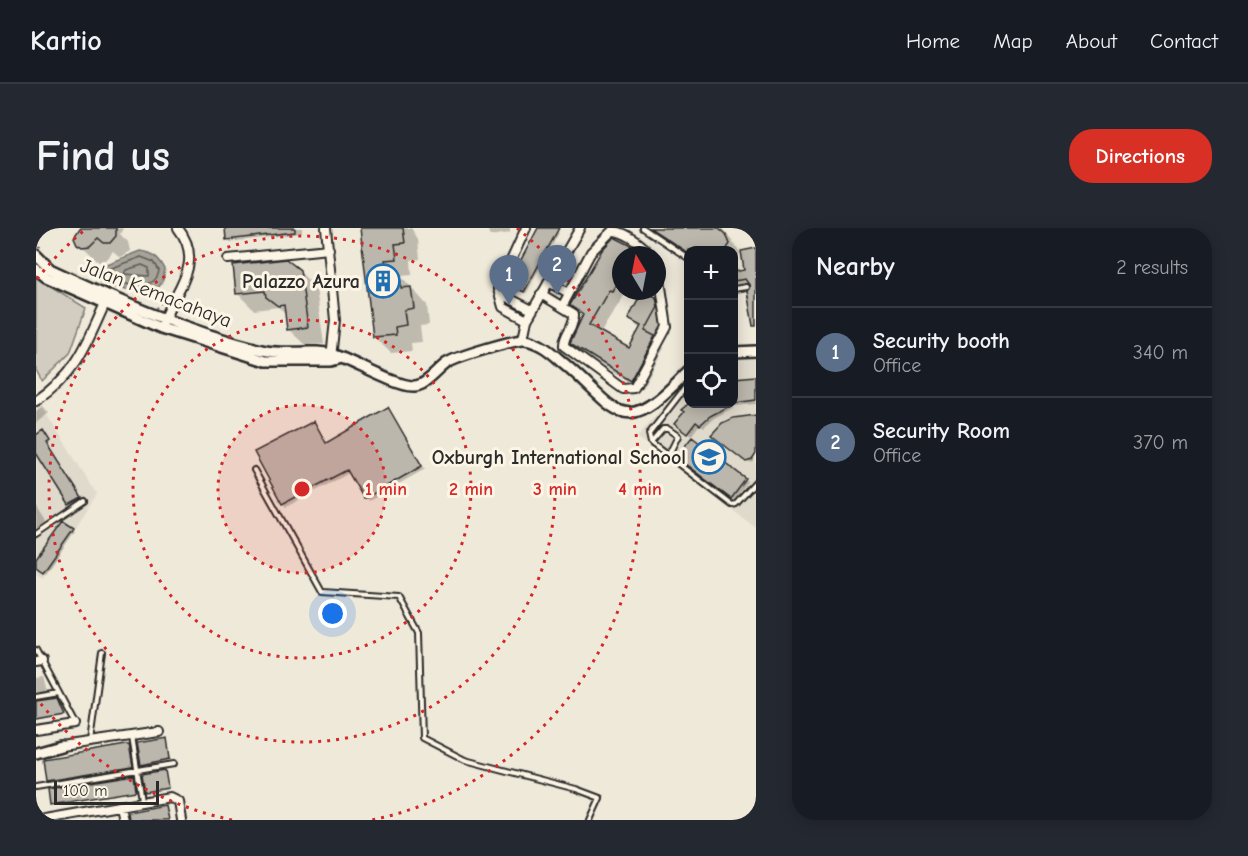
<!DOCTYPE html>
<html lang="en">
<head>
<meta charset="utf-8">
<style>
	:root { --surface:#171b24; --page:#242831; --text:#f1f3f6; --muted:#9ea1a6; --line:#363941; --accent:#d93025 }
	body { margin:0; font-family:"Comic Neue",sans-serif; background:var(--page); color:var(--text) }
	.controls { position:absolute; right:18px; top:18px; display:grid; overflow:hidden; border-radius:12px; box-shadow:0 3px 15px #0003 }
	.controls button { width:54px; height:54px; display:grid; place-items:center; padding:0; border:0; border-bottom:2px solid var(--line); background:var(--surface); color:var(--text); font:30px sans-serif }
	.compass { position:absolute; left:576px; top:18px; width:54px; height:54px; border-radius:50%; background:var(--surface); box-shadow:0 3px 15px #0003; rotate:350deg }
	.scale { position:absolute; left:18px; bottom:15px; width:105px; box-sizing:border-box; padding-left:6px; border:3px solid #2b2b2b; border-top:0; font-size:16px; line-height:21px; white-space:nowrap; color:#2b2b2b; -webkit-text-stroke:4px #fcf5e5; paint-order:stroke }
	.you { position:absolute; left:297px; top:386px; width:21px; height:21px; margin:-15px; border:4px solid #fff; border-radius:50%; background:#1a73e8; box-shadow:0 0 0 9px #1a73e833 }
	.badge { display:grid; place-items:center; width:39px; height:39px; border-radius:50%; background:var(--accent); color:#fff; font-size:20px; font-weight:700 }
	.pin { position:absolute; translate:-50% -50px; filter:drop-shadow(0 2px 3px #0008) }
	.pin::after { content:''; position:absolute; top:32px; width:21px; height:18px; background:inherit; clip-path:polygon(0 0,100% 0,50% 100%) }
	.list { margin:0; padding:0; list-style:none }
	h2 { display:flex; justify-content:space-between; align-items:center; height:78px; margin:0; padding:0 24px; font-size:26px }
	h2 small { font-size:20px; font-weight:400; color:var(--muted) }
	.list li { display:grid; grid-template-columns:39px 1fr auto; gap:18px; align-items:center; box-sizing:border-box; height:90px; padding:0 24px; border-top:2px solid var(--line) }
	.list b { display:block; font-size:22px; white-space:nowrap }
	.list p { margin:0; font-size:20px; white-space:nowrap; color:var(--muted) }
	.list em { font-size:20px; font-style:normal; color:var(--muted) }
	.icon { flex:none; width:33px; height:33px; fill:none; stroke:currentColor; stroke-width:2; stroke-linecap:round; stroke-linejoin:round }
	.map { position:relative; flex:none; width:720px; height:592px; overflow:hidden; border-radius:24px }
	header { display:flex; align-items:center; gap:36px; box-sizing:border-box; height:84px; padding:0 30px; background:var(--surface); border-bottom:2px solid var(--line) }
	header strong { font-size:28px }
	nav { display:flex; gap:33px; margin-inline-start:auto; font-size:21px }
	.intro { display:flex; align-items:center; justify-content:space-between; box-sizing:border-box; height:144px; padding:0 36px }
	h1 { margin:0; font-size:42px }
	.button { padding:15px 27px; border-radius:24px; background:var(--accent); color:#fff; font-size:21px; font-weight:700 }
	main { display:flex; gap:36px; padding:0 36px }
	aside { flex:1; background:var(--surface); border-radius:24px; box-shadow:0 3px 15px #0003 }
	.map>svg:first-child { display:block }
	.built { fill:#e0dacc }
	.green { fill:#d2cdc0; stroke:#7e7c76; stroke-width:1.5 }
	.water { fill:#a6a399; stroke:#75736d; stroke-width:1.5 }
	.shadow { fill:#0003 }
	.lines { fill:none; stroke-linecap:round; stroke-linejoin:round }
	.shore { stroke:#5c5b57; stroke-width:1.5 }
	.building { fill:#bcb7ac; stroke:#2b2b2b; stroke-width:1.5 }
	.service-casing { stroke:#2b2b2b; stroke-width:8 }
	.minor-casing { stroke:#2b2b2b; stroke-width:12 }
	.tertiary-casing { stroke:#2b2b2b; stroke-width:14 }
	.path { stroke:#2b2b2b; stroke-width:1.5; stroke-dasharray:1.5 4.5; stroke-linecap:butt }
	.service { stroke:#fcf5e5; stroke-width:4 }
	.minor { stroke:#fcf5e5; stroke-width:8 }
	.tertiary { stroke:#fcf5e5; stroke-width:9 }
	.ring { fill:none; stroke:#d62828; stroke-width:3; stroke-dasharray:3 6 }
	.labels { text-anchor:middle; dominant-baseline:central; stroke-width:6; stroke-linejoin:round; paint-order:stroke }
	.poi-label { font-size:20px; font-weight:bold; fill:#2b2b2b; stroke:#fcf5e5; text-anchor:end }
	.street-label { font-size:20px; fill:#2b2b2b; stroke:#fcf5e5 }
	.centre { fill:#d62828; stroke:#fcf5e5; stroke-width:3 }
	.ring-label { font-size:18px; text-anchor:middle; font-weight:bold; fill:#d62828; stroke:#fcf5e5; stroke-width:6; stroke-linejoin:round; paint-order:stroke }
</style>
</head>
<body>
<header>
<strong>Kartio</strong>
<nav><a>Home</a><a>Map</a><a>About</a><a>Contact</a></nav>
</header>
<div class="intro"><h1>Find us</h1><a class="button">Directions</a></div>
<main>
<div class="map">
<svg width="720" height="592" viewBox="0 0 720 592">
	<rect width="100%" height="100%" fill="#efe9da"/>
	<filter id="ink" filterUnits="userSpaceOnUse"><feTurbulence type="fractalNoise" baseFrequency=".0167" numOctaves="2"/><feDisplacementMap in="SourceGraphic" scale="12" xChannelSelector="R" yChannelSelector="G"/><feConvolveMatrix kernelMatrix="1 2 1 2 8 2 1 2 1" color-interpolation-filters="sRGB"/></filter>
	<g filter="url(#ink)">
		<path class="built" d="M 720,129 L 720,300 L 601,209 L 652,150 L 652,176 L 698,176 L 698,131 Z
			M 0,170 L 61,266 L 7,350 L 0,346 Z"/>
		<path class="green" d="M 0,49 L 50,80 L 34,125 L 6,153 L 0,142 Z"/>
		<path class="water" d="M 104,23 C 118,25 123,30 129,41 C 128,49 127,58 119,61 C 105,68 65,59 57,46 L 62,39 Z"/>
		<path class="shadow" d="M 44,0 L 87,0 L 84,6 L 92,14 L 94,23 L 84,29 L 77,23 L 69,32 L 62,33 L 41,13 Z
			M 190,0 L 266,0 L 266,5 L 194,14 Z
			M 326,0 L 375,0 L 382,11 L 384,31 L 375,32 L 376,47 L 365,48 L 391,77 L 393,97 L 384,98 L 386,114 L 375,115 L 376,123 L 355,125 L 338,109 Z
			M 451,0 L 474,0 L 474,5 L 454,8 Z
			M 504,0 L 516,0 L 523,5 L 490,65 L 476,58 Z
			M 614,0 L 687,0 L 704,25 L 698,36 L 698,22 L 652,22 L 652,27 Z
			M 597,20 L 604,27 L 585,27 L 585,63 L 591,63 L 564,105 L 594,122 L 605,102 L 594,91 L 620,70 L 630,81 L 631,90 L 620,111 L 628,120 L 605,162 L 546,125 L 536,115 L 548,88 L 536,76 L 567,23 Z
			M 720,22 L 720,98 L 712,61 L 703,62 L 698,56 L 698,46 L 709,43 Z
			M 263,43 L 280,60 L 288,116 L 269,117 L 252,101 L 250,87 L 242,79 L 218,82 L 202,66 Z
			M 720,151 L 720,176 L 700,178 L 678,190 L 668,199 L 664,196 L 655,208 L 643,199 L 649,184 L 647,182 L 654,176 L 698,176 L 698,152 Z
			M 7,178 L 13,185 L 0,195 L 0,183 Z
			M 352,181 L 389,241 L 333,273 L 315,244 L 250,279 L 247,276 L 220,225 L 291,216 Z
			M 720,191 L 718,234 L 713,235 L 679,209 Z
			M 9,207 L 15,216 L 12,217 L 47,272 L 37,279 L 0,226 L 0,209 Z
			M 656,211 L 712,254 L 698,272 L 644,231 Z
			M 0,278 L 10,294 L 0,301 Z
			M 37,301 L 39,303 L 10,345 L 0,339 L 0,333 Z
			M 8,449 L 12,464 L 0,466 L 0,450 Z
			M 21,472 L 28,487 L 0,492 L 0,473 Z
			M 130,512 L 135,532 L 107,538 L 106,537 Z
			M 93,519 L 97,540 L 12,552 Z
			M 128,543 L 133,561 L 112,565 L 110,563 Z
			M 97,548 L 101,564 L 16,576 Z"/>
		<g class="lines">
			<path class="shore" d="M 105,29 L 118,34 L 123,42 C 121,66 79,57 65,47 L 67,43 Z
				M 106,37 L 113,40 L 113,48 L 88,46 L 90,42 Z"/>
		</g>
		<path class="building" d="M 44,0 L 80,0 L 80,8 L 74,15 L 68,15 L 62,10 L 54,18 L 46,19 L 41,16 L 38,9 Z
			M 189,0 L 259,0 L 259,4 L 190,12 Z
			M 324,0 L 367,0 L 369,15 L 359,16 L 361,31 L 349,32 L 351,47 L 364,45 L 365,60 L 375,59 L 378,80 L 368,82 L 370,97 L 359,99 L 360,107 L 337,109 Z
			M 502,0 L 523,0 L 488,64 L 472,56 Z
			M 614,0 L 683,0 L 690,6 L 694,16 L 690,22 L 652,22 L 652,25 Z
			M 578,9 L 598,19 L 593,27 L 585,27 L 585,48 L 576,63 L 573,62 L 553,97 L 593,120 L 605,98 L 592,91 L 607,63 L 620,69 L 622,79 L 609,103 L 619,108 L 595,153 L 534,115 L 547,87 L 534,77 L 566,22 Z
			M 720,20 L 720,98 L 717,98 L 711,63 L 714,58 L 709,51 L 698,53 L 698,44 L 708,42 L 705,23 Z
			M 250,31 L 264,42 L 272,99 L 251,102 L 248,77 L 242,78 L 230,69 L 229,63 L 200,66 L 197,37 Z
			M 720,148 L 720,172 L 698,175 L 698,150 Z
			M 652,176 L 697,176 L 674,188 L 664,197 L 660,194 L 651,206 L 638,196 L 648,184 L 645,182 Z
			M 352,179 L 386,238 L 328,271 L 311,242 L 246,276 L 218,224 L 278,193 L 290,215 Z
			M 720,187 L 720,226 L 716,232 L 710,234 L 675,207 L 686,195 L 697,190 Z
			M 7,202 L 14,213 L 11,215 L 46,270 L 33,277 L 0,225 L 0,207 Z
			M 656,209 L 710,251 L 695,271 L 640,229 Z
			M 27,293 L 38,300 L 7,344 L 0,339 L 0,330 Z
			M 21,470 L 28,486 L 0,491 L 0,473 Z
			M 131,510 L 134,531 L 105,537 L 101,515 Z
			M 90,517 L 93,517 L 97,539 L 10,553 L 7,531 Z
			M 129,542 L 132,560 L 109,564 L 106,546 Z
			M 98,547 L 100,563 L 14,577 L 12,561 Z
			M 129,577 L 132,592 L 93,592 L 92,584 Z"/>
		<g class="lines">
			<g class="service-casing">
				<path id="service" d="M 607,0 L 652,30
					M 698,61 L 710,59
					M 652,156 L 613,206 L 615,215 L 696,277 L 700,276 L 720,254
					M 615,215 L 627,201 L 632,201 L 642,208 L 632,228
					M 218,242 L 286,364 L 363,369 L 383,405 L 386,510 L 429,532 L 540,561 L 564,570 L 554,592
					M 0,306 L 49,273
					M 0,422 L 39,495
					M 0,469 L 23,465
					M 96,509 L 106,572
					M 54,513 L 66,425
					M 0,559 L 138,536"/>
			</g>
			<g class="minor-casing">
				<path id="minor" d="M 290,0 L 299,92 L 295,130
					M 490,0 L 462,61 L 467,79 L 491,92
					M 192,31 L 293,21
					M 512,54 L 533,65
					M 463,65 L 496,82
					M 505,66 L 538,86 C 539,99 527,106 528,118 L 587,161 L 598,160 L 631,99 L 621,32
					M 527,77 L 555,24 L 576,3 C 590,3 606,17 616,27
					M 127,95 C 138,63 170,36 142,0
					M 487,111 L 491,92 L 544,0
					M 0,173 C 43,143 50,117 71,71
					M 0,434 L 6,433
					M 0,502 L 39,496
					M 25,518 L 123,504
					M 84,578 L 87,592
					M 3,592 L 134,569 L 142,573 L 145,592"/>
			</g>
			<g class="tertiary-casing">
				<path id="tertiary" d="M 0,27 L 14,41 C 83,73 152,104 226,122 C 249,128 278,120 298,127 C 317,133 361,159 378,158 C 390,158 401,142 411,135 C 420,129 480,111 489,112 C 503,114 514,123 524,132 C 585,182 583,215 652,143
					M 0,41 L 10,49 L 125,100 L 230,133 L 295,133 L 306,130
					M 698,124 L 720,123
					M 0,525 L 25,518"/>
			</g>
			<path class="path" d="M 0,14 L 5,21
				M 121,80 L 129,73"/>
			<use href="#service" class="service"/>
			<use href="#minor" class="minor"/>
			<use href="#tertiary" class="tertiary"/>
		</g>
	</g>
	<circle cx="266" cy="261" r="84" fill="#d62828" fill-opacity=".12"/>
	<g class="ring">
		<circle cx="266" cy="261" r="84"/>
		<circle cx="266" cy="261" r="169"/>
		<circle cx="266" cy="261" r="253"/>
		<path d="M196 592A338 338 0 0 1 1 471M1 51A338 338 0 0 1 51 0M481 0A338 338 0 0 1 336 592"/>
	</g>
	<defs>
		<g id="building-ring" transform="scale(1.725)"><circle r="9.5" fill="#fcf5e5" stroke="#1f6fb2" stroke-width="1.5"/><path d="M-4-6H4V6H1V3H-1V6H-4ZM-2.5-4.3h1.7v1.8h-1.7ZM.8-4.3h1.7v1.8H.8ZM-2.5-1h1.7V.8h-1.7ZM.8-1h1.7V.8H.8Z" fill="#1f6fb2"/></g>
		<g id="school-ring" transform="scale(1.725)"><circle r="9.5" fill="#fcf5e5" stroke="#1f6fb2" stroke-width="1.5"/><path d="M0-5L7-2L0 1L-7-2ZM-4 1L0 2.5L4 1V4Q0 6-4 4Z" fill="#1f6fb2"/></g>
	</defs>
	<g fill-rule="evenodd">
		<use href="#building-ring" x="347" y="53"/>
		<use href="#school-ring" x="673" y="229"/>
	</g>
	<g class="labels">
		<g class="poi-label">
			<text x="324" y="53">Palazzo Azura</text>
			<text x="650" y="229">Oxburgh International School</text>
		</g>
		<g class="street-label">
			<text transform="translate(120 65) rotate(21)">Jalan Kemacahaya</text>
		</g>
	</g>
	<circle cx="266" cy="261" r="9" class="centre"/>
	<g class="ring-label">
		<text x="350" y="267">1 min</text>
		<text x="435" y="267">2 min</text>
		<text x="519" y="267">3 min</text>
		<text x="604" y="267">4 min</text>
	</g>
</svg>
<div class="controls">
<button>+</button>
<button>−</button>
<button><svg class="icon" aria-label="locate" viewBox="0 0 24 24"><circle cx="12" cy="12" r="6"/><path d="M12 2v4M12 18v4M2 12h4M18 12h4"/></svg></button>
</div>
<svg class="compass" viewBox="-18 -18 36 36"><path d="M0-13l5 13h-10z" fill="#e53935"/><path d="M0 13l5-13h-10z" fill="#9ea1a6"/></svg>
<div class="scale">100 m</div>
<div class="you"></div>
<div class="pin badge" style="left:473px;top:77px;background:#5c6f8a">1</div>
<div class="pin badge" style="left:521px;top:67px;background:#5c6f8a">2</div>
</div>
<aside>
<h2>Nearby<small>2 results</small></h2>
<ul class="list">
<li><span class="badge" style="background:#5c6f8a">1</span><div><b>Security booth</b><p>Office</p></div><em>340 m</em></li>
<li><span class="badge" style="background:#5c6f8a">2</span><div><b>Security Room</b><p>Office</p></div><em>370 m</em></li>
</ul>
</aside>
</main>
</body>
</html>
